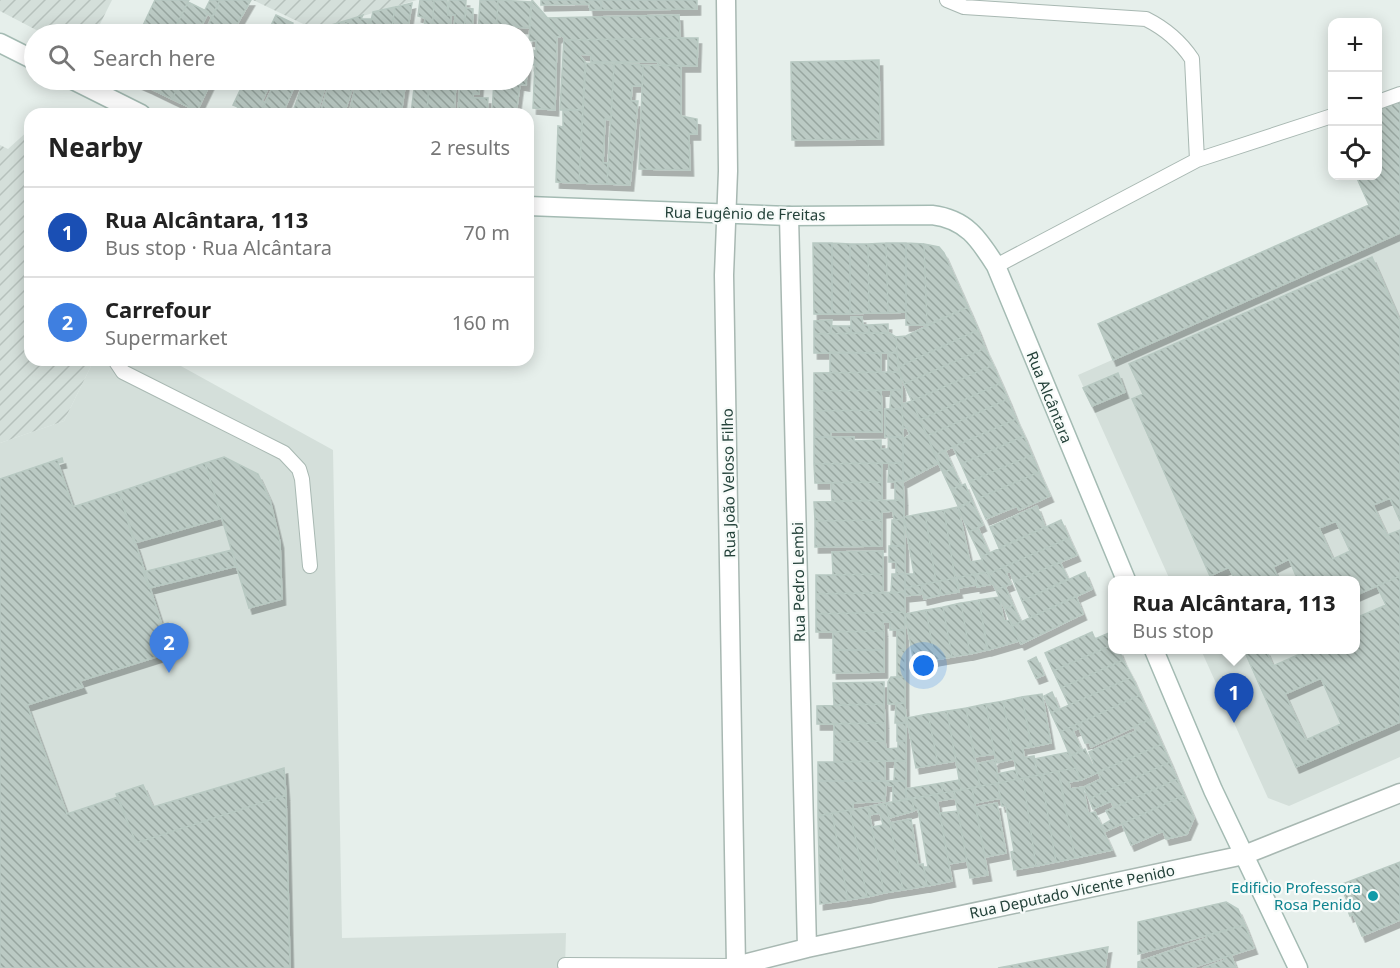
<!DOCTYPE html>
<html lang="en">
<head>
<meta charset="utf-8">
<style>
	:root { --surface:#fff; --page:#f6f6f6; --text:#222; --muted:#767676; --line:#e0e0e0; --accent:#d93025 }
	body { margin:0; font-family:"Noto Sans",sans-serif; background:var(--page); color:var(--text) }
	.controls { position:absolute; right:18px; top:18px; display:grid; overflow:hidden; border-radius:12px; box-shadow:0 3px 15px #0003 }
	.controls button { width:54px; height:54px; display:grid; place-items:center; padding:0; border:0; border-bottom:2px solid var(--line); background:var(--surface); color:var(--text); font:30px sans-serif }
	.you { position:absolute; left:924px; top:666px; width:21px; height:21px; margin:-15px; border:4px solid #fff; border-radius:50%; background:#1a73e8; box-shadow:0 0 0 9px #1a73e833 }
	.badge { display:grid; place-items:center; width:39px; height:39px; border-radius:50%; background:var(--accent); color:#fff; font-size:20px; font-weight:700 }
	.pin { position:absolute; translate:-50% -50px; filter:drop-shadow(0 2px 3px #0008) }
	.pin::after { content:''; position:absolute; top:32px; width:21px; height:18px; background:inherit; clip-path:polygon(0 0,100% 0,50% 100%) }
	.popup { position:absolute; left:1108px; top:576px; width:252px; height:78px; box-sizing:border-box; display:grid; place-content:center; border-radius:12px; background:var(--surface); filter:drop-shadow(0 2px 4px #0005); font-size:20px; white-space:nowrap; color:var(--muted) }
	.popup b { font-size:22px; color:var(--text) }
	.popup::after { content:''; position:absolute; left:50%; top:100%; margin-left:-12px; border:12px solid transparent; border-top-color:var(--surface) }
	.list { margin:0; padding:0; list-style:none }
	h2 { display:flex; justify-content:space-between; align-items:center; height:78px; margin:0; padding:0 24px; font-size:26px }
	h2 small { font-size:20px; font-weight:400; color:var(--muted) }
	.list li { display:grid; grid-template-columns:39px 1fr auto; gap:18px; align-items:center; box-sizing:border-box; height:90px; padding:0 24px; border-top:2px solid var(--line) }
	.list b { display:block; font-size:22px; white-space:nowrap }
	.list p { margin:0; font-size:20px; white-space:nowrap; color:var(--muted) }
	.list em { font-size:20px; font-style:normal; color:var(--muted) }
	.icon { flex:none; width:33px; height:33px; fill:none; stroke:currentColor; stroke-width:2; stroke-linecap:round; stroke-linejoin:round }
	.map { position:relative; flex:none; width:1400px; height:968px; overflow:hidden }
	.search { position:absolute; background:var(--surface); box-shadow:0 3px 15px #0003; left:24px; top:24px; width:510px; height:66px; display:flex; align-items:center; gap:15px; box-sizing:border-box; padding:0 21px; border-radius:33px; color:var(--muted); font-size:22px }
	.panel { position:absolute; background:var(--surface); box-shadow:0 3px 15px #0003; left:24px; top:108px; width:510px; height:258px; border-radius:18px }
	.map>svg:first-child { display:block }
	.built { fill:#d4dfda }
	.industrial { fill:url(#industrial-furrows) }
	.building { fill:url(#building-back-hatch); stroke:#b8c9c2; stroke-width:1.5; fill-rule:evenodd; filter:url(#shadow) }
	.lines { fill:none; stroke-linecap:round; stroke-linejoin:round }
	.lane-casing { stroke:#a8b8b2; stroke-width:16 }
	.street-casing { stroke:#a8b8b2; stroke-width:21 }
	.secondary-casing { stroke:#a4bbb3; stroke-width:21 }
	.lane { stroke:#fff; stroke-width:14 }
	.street { stroke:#fff; stroke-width:18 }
	.secondary { stroke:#fff; stroke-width:18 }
	.culture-dot { fill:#0f9aa8; stroke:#f7fbf9; stroke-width:2 }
	.labels { text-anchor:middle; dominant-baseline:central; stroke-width:4.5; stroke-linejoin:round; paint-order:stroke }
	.street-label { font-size:15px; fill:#24423a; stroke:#f7fbf9 }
	.culture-label { font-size:15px; fill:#0d838f; stroke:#f7fbf9; text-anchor:end }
</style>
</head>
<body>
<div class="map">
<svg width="1400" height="968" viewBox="0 0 1400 968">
	<defs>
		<pattern id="industrial-furrows" width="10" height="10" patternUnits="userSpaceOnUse" patternTransform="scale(1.5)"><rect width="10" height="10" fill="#d4dfda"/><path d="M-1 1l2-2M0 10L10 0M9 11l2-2" fill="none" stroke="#b6c1bc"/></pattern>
		<pattern id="building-back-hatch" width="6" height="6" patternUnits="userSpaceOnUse" patternTransform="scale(1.5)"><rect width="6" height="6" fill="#bbcac4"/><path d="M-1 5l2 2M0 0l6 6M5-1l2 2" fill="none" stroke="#98a6a0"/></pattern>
		<filter id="shadow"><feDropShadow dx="3.5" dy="6" stdDeviation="0" flood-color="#0004"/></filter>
	</defs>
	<rect width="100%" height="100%" fill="#e6efeb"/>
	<path class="built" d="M 1400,233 L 1400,757 L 1289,806 L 1268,798 L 1201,650 L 1356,650 L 1356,580 L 1170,580 L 1078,375 Z
		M 94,360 L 170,360 L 333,450 L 342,938 L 566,933 L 565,968 L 0,968 L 0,443 L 64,421 Z"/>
	<path class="industrial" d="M 0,0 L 112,0 L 95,34 L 44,34 L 0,11 Z
		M 253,0 L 417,0 L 322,28 L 320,32 Z
		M 30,129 L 30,360 L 94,360 L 64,421 L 0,443 L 0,145 L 8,149 Z"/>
	<path class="building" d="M 155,0 L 189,0 L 173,32 L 165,28 L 162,34 L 139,34 Z
		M 210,0 L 220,0 L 212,18 L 205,10 Z
		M 220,0 L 251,0 L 232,33 L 228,31 L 227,34 L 204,34 Z
		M 420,0 L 434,0 L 432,34 L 415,34 L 416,31 L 424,32 L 425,18 L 418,16 Z
		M 434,0 L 447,0 L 448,15 L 451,15 L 450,34 L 432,34 Z
		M 449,0 L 466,0 L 464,34 L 454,34 L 455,15 L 448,15 Z
		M 480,0 L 498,0 L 496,34 L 478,34 Z
		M 498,0 L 531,2 L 529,28 L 515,27 L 515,34 L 496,34 Z
		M 532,0 L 563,36 L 557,37 L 555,110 L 533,108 L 535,65 L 531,65 L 532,50 L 536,51 L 536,41 L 529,40 Z
		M 541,0 L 601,0 L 601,10 L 590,10 L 589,4 L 541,5 Z
		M 601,0 L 697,0 L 697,9 L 601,10 Z
		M 188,2 L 208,12 L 207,15 L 197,34 L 172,34 Z
		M 412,3 L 407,34 L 391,34 L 395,7 Z
		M 395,7 L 392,27 L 382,25 L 380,34 L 368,34 L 373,12 Z
		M 466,8 L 473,9 L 472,34 L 475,34 L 464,34 Z
		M 276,15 L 293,23 L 289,32 L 294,34 L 267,34 Z
		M 363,15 L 361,19 L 370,19 L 366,34 L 343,34 L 348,20 Z
		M 679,15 L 680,38 L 566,40 L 547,18 Z
		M 348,20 L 343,34 L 319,34 L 321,28 Z
		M 564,37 L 586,63 L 583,110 L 560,110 Z
		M 680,38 L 698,38 L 697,66 L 658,65 L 658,62 L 591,62 L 591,55 L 578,54 L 566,40 Z
		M 524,47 L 528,47 L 526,85 L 520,84 L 516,114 L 492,114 L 494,80 L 524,80 Z
		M 879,60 L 880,139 L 792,140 L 791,62 Z
		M 585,63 L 614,64 L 611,120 L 605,119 L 603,163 L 608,163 L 607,184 L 579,183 Z
		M 617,63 L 643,65 L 642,86 L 632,86 L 631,101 L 638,101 L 630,185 L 607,184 L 614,64 Z
		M 643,65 L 681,66 L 681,116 L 697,119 L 697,134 L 689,134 L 690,170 L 639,169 Z
		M 131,80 L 150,80 L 147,87 Z
		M 150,80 L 182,80 L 172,99 L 147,87 Z
		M 182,80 L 212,80 L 197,111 L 172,99 Z
		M 245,80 L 272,80 L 262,101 L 265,103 L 260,114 L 234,114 L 238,107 L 233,105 Z
		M 276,80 L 297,80 L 285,108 L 293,111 L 292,114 L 260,114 Z
		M 304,80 L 327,80 L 317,114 L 292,114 Z
		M 330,80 L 355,80 L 344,114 L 320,114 Z
		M 357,80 L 383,80 L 377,114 L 349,114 Z
		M 383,80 L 406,80 L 401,114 L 377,114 Z
		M 415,80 L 429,80 L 427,114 L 411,114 Z
		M 429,80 L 456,81 L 454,114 L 427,114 Z
		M 460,80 L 480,80 L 479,94 L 473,94 L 473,98 L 488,98 L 487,114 L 458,114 Z
		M 1400,101 L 1400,233 L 1113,360 L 1098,324 L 1369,205 L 1356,176 L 1378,176 L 1378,111 Z
		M 563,109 L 583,110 L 579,183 L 556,182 L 558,126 L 563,127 Z
		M 813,243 L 832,243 L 832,314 L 814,314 Z
		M 832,243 L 850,244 L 850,314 L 832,314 Z
		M 886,243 L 906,243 L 906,312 L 888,313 Z
		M 886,243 L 888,313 L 869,313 L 868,244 Z
		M 906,243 L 924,244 L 927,325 L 906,325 Z
		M 850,244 L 868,244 L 869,313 L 850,314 Z
		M 924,244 L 939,247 L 944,253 L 968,307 L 927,325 Z
		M 1372,257 L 1400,321 L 1400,521 L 1390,498 L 1373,505 L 1387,535 L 1400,530 L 1400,576 L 1356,595 L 1356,580 L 1287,580 L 1296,576 L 1289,559 L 1273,567 L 1279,580 L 1235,580 L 1229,567 L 1210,576 L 1132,399 L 1143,394 L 1129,364 ZM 1336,521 L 1350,551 L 1333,559 L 1319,528 Z
		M 968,307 L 978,330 L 898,367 L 896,337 L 906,336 Z
		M 851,317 L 862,317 L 863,325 L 869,325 L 869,333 L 851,333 Z
		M 832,320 L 831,334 L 814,334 L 814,321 Z
		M 888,324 L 888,333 L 869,333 L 869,325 Z
		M 831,326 L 851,326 L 851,333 L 831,334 Z
		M 978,330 L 985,348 L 904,384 L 898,367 Z
		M 889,333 L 896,337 L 897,353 L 814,353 L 814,334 Z
		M 985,348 L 993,365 L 912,401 L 904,384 Z
		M 830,352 L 881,353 L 881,372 L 830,373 Z
		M 888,352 L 897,353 L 900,372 L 888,372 Z
		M 993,365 L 1001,383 L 920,420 L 912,401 Z
		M 900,372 L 902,390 L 814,391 L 814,373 Z
		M 1118,373 L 1125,392 L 1092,406 L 1083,388 Z
		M 1001,383 L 1008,399 L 927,436 L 920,420 Z
		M 881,390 L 882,410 L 814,411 L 814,391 Z
		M 891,390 L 902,390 L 902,409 L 890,409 Z
		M 1008,399 L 1016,419 L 935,455 L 927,436 Z
		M 912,401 L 939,463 L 903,482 L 903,439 L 910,435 L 907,428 L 903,428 L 902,404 Z
		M 885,409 L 902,409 L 903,437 L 885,437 Z
		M 882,410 L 882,432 L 831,432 L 830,437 L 814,437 L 814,411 Z
		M 1016,419 L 1024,436 L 961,464 L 953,447 Z
		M 1024,436 L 1032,455 L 969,482 L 961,464 Z
		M 814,437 L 854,437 L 854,441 L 881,440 L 881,449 L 888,449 L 889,437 L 903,437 L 903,463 L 814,464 Z
		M 945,450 L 953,468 L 943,473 L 935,455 Z
		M 1032,455 L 1039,472 L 977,499 L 969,482 Z
		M 224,457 L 258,474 L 270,500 L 280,542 L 282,599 L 249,608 L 205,463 Z
		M 62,458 L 63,462 L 58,463 L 73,507 L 119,492 L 162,625 L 168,623 L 171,629 L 166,631 L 175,651 L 80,681 L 83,687 L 27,705 L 67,814 L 118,797 L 136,843 L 286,795 L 290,968 L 0,968 L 0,479 Z
		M 205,463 L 222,518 L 134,543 L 119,492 Z
		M 882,463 L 882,482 L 815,483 L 814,464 Z
		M 889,463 L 903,463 L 903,481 L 888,482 Z
		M 953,468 L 961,485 L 951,490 L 943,473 Z
		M 1039,472 L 1050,496 L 1019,510 L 1017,506 L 986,519 L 977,499 Z
		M 895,481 L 903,481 L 904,500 L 895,500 Z
		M 882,482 L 882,500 L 832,501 L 831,483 Z
		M 965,484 L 972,501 L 959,508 L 951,490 Z
		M 904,500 L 904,519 L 894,520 L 893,511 L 882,512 L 882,520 L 815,521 L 814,502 Z
		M 972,501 L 983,525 L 969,532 L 958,507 Z
		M 1037,506 L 1045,527 L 999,548 L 990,527 Z
		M 958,507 L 970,562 L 982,560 L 988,572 L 955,578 L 944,510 Z
		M 944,510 L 955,578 L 936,582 L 925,513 Z
		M 925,513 L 936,582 L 905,588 L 905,574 L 914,574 L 904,517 Z
		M 904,519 L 905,546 L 891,546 L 892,520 Z
		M 882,520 L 882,546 L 815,547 L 815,521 Z
		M 1061,520 L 1069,538 L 988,574 L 981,557 Z
		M 978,528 L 989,553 L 981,557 L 969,532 Z
		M 1069,538 L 1077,555 L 1014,582 L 1010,571 L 1006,573 L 1011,584 L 996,590 L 988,574 Z
		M 889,546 L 905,546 L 905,574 L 896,574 L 896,562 L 889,562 Z
		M 232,550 L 237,566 L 149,588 L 143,572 Z
		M 883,551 L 883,574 L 833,575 L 832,552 Z
		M 1060,562 L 1068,579 L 1022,601 L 1014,582 Z
		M 988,572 L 993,584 L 977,587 L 975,575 Z
		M 1085,572 L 1092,589 L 1030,618 L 1022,601 Z
		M 883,574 L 883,593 L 816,594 L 816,575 Z
		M 892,574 L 905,574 L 905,592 L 891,593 Z
		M 975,574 L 977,585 L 959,588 L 957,578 Z
		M 1400,576 L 1400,722 L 1296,767 L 1244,650 L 1266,650 L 1273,666 L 1309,650 L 1356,650 L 1356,610 L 1358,617 L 1386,605 L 1377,586 ZM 1321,678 L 1341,724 L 1306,740 L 1285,694 Z
		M 955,578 L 959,592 L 941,595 L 939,581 Z
		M 939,581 L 941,595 L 924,599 L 921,585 Z
		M 921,585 L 923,594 L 905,596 L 905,588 Z
		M 1005,586 L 1013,605 L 1005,609 L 996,590 Z
		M 905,592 L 905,612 L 816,614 L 816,594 Z
		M 1076,596 L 1083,614 L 1021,644 L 1012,626 Z
		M 999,597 L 1004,621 L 1010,620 L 1019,641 L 988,650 L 979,600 Z
		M 979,600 L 987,650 L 970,654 L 961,603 Z
		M 961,603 L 970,654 L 952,657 L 943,607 Z
		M 1013,605 L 1021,622 L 1012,626 L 1005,609 Z
		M 943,607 L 952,657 L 935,660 L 926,610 Z
		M 926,610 L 935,660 L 914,663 L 905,614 Z
		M 905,612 L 905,630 L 890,630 L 890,622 L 883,622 L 884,631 L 816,632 L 816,614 Z
		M 897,630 L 905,630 L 905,650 L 897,650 Z
		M 884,631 L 884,650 L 833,650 L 833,632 Z
		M 1092,632 L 1095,639 L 1111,632 L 1112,645 L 1053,671 L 1045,653 Z
		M 1112,645 L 1112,650 L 1119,650 L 1123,660 L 1061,688 L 1053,671 Z
		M 833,650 L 884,650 L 884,672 L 833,673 Z
		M 897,650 L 905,650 L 905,677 L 897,677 Z
		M 1036,657 L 1044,675 L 1036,678 L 1028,661 Z
		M 1123,660 L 1132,677 L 1069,705 L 1061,688 Z
		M 891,677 L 905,677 L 905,703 L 888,704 L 888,682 Z
		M 1132,677 L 1140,695 L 1060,732 L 1051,713 Z
		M 884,682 L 884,704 L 834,705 L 833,683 Z
		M 1052,692 L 1059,709 L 1051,713 L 1044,696 Z
		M 1042,694 L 1051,743 L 1031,747 L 1022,697 Z
		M 1140,695 L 1151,719 L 1091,747 L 1089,742 L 1085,743 L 1079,728 L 1073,731 L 1082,751 L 1070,756 L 1060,732 Z
		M 1022,697 L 1032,747 L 1023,748 L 1024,758 L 1034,756 L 1038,775 L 1018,779 L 1003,701 Z
		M 1003,701 L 1014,759 L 996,763 L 986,704 Z
		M 896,703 L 905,703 L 906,723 L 895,723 Z
		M 884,704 L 885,723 L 817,724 L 817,706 Z
		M 986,704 L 994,754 L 974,757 L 966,708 Z
		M 966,708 L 980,786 L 961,790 L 947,711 Z
		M 947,711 L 956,761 L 938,764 L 928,714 Z
		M 928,714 L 938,764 L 916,768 L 907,718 Z
		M 1151,719 L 1162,744 L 1081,780 L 1070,756 L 1085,749 L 1092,765 L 1094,764 L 1089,752 L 1136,731 L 1134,727 Z
		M 885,723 L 885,741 L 834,742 L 834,724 Z
		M 897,723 L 906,723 L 906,741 L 897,741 Z
		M 885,741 L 886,749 L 898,748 L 898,741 L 906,741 L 906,761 L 834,762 L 834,742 Z
		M 1162,744 L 1170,762 L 1089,799 L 1084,787 L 1101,779 L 1098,772 Z
		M 1069,752 L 1076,768 L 1038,775 L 1034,759 Z
		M 895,760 L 906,761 L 906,781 L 894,781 Z
		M 995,760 L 999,783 L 980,786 L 975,764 Z
		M 885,761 L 885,781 L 818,781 L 818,762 Z
		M 1170,762 L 1177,779 L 1114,808 L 1111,801 L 1093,809 L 1089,799 Z
		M 284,768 L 286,795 L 136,843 L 116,794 L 143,785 L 153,807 Z
		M 1076,768 L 1081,780 L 1069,782 L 1070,789 L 1083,787 L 1088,813 L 1095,812 L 1112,850 L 1075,858 L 1059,771 Z
		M 1016,770 L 1018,779 L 999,783 L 997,774 Z
		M 1058,771 L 1075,858 L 1056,862 L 1041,775 Z
		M 1041,775 L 1056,862 L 1036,866 L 1023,778 Z
		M 1023,778 L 1036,866 L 1014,870 L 1011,852 L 1014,851 L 1006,806 L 1002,806 L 997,783 Z
		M 1177,779 L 1184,795 L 1104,832 L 1101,826 L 1111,820 L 1106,811 Z
		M 959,780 L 961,790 L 943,793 L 941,783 Z
		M 818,781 L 906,781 L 906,800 L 893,802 L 893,786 L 886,785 L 885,801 L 853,803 L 853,809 L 818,816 Z
		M 941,783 L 943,793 L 906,800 L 906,789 Z
		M 997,783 L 1001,798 L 975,803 L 972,788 Z
		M 972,788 L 988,875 L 970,878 L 954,791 Z
		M 954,791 L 956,798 L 938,801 L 936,794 Z
		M 936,794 L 952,881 L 927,886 L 924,867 L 928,867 L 918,809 L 914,810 L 912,798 Z
		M 1184,795 L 1194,818 L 1187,834 L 1166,839 L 1163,831 L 1131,845 L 1122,824 Z
		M 912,798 L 914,811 L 889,818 L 886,803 Z
		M 886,803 L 903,890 L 884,893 L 872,827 L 883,825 L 880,813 L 869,815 L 868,807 Z
		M 997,803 L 1006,853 L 985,857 L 976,807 Z
		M 868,807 L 884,893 L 867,897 L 850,810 Z
		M 850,810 L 867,897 L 848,900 L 832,813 Z
		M 958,811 L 967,861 L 949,864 L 940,813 Z
		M 832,813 L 848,900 L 820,904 L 818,816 Z
		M 911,819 L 918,865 L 923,864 L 927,886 L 903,890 L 890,823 Z
		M 1400,862 L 1400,920 L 1362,936 L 1353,914 L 1350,916 L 1347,908 L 1350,907 L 1340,885 Z
		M 1226,902 L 1238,909 L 1245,925 L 1138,954 L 1138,922 Z
		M 1245,925 L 1254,948 L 1191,968 L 1138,968 L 1138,962 L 1207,938 L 1206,936 Z
		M 1108,947 L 1105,968 L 998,968 Z
		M 1231,955 L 1236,968 L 1203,968 L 1225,960 L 1225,957 Z"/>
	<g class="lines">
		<g class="lane-casing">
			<path id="lane" d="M 947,0 L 964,7 L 1146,19 C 1166,29 1180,41 1192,59 L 1197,160
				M 1378,102 L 1400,94
				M 996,266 L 1197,160 L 1332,116
				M 115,360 L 123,372 L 284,453 L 299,469 L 302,479 L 310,566
				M 565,965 L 736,966"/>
		</g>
		<g class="street-casing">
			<path id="street" d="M 726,0 L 728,171 L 724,275 L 736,966 L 807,948 L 1244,855 L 1400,793
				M 789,216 L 807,948"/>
		</g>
		<g class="secondary-casing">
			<path id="secondary" d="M 0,43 L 34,60
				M 73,80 L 141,114
				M 528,206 L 789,216 L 932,215 C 966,219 979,239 996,266 L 1126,580
				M 1154,650 L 1213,790 L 1298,968"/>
		</g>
		<use href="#lane" class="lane"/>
		<use href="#street" class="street"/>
		<use href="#secondary" class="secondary"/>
	</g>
	<circle class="culture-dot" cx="1373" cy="896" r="6"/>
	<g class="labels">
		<g class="street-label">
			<text transform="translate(745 213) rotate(1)">Rua Eugênio de Freitas</text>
			<text transform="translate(1050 397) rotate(68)">Rua Alcântara</text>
			<text transform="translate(728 483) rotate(-91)">Rua João Veloso Filho</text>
			<text transform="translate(798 582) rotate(-91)">Rua Pedro Lembi</text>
			<text transform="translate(1072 891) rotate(-12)">Rua Deputado Vicente Penido</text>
		</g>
		<g class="culture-label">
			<text x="1361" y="887">Edificio Professora<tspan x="1361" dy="17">Rosa Penido</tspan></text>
		</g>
	</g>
</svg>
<div class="controls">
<button>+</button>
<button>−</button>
<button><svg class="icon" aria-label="locate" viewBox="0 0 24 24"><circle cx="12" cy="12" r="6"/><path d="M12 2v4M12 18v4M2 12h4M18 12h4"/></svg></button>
</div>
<div class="you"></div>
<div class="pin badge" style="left:1234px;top:723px;background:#1a4fb4">1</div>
<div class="popup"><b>Rua Alcântara, 113</b>Bus stop</div>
<div class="pin badge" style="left:169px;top:673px;background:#3f7fe0">2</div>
<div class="search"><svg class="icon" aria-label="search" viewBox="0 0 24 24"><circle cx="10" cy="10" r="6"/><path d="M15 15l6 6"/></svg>Search here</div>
<section class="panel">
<h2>Nearby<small>2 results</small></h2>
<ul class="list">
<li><span class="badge" style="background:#1a4fb4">1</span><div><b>Rua Alcântara, 113</b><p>Bus stop · Rua Alcântara</p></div><em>70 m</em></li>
<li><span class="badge" style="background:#3f7fe0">2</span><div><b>Carrefour</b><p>Supermarket</p></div><em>160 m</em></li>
</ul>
</section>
</div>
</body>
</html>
